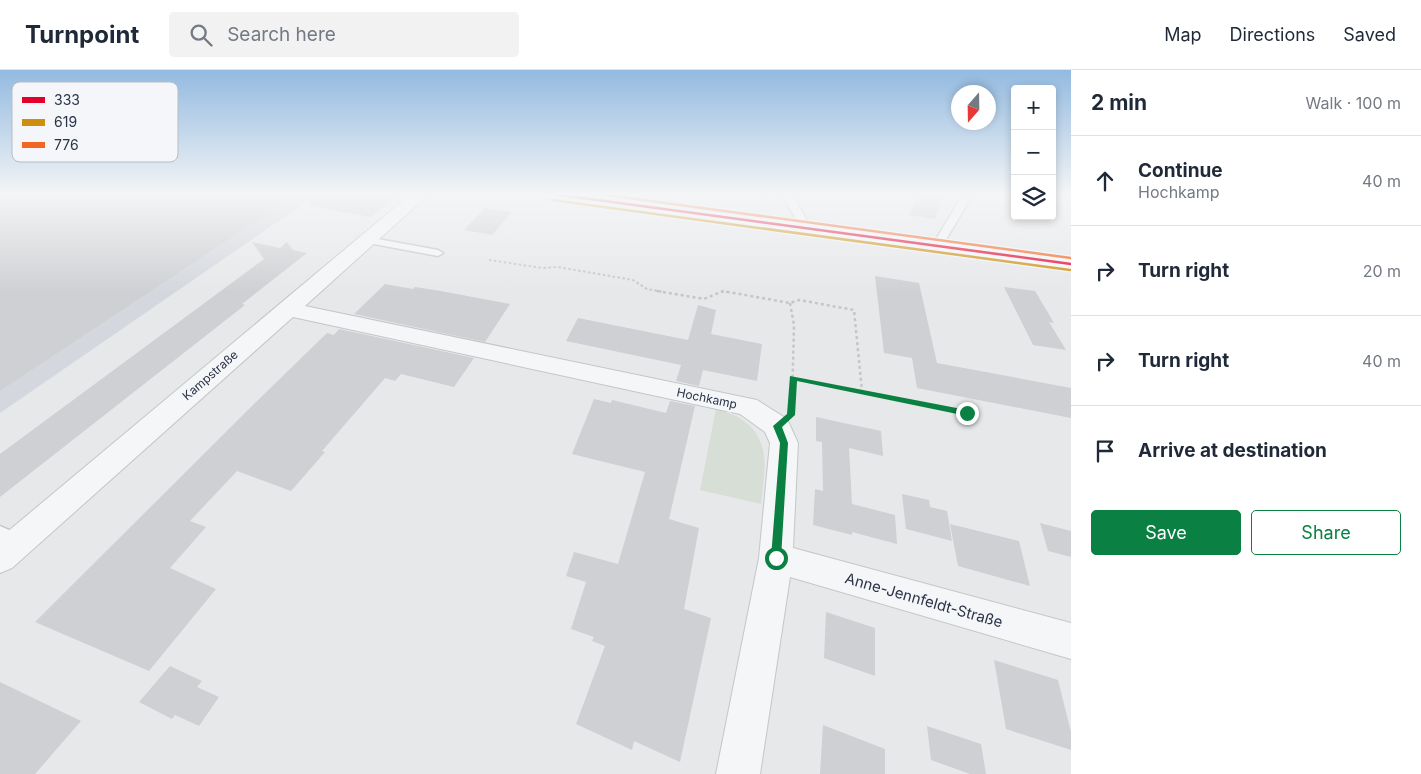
<!DOCTYPE html>
<html lang="en">
<head>
<meta charset="utf-8">
<style>
	:root { --surface:#fff; --page:#f2f2f3; --text:#1f2937; --muted:#747a83; --line:#e0e1e3; --accent:#0b8043 }
	body { margin:0; font-family:Inter,sans-serif; background:var(--page); color:var(--text) }
	.controls { position:absolute; right:15px; top:15px; display:grid; overflow:hidden; border-radius:5px; box-shadow:0 2px 8px #0003 }
	.controls button { width:45px; height:45px; display:grid; place-items:center; padding:0; border:0; border-bottom:1px solid var(--line); background:var(--surface); color:var(--text); font:25px sans-serif }
	.compass { position:absolute; left:951px; top:15px; width:45px; height:45px; border-radius:50%; background:var(--surface); box-shadow:0 2px 8px #0003; rotate:200deg }
	.stop { position:absolute; width:15px; height:15px; margin:-11px; border:4px solid #0b8043; border-radius:50%; background:#fff }
	.stop.end { background:#0b8043; border-color:#fff; box-shadow:0 1px 5px #0008 }
	.list { margin:0; padding:0; list-style:none }
	h2 { display:flex; justify-content:space-between; align-items:center; height:65px; margin:0; padding:0 20px; font-size:21px }
	h2 small { font-size:16px; font-weight:400; color:var(--muted) }
	.list li { display:grid; grid-template-columns:32px 1fr auto; gap:15px; align-items:center; box-sizing:border-box; height:90px; padding:0 20px; border-top:1px solid var(--line) }
	.list b { display:block; font-size:19px; white-space:nowrap }
	.list p { margin:0; font-size:16px; white-space:nowrap; color:var(--muted) }
	.list em { font-size:16px; font-style:normal; color:var(--muted) }
	.actions { display:flex; gap:10px; padding:15px 20px }
	.actions a { flex:1; padding:11px 0; border:1px solid var(--accent); border-radius:5px; text-align:center; font-size:18px; color:var(--accent) }
	.actions .main { background:var(--accent); color:#fff }
	.icon { flex:none; width:28px; height:28px; fill:none; stroke:currentColor; stroke-width:2; stroke-linecap:round; stroke-linejoin:round }
	.map { position:relative; flex:none; width:1071px; height:704px; overflow:hidden }
	header { display:flex; align-items:center; gap:30px; box-sizing:border-box; height:70px; padding:0 25px; background:var(--surface); border-bottom:1px solid var(--line) }
	header strong { font-size:24px }
	nav { display:flex; gap:28px; margin-inline-start:auto; font-size:18px }
	.search { width:350px; height:45px; background:var(--page); display:flex; align-items:center; gap:12px; box-sizing:border-box; padding:0 18px; border-radius:5px; color:var(--muted); font-size:19px }
	main { display:flex }
	aside { flex:1; background:var(--surface) }
	.map>svg:first-child { display:block }
	.built { fill:#d4d7dd }
	.green { fill:#d6ded6 }
	.building { fill:#ced0d3 }
	.lines { fill:none; stroke-linecap:round; stroke-linejoin:round }
	.service-casing { stroke:#c4c6c8; stroke-width:3 }
	.minor-casing { stroke:#c4c6c8; stroke-width:2 }
	.secondary-casing { stroke:#c4c6c8; stroke-width:2 }
	.path-far1 { stroke:#c5c6ca; stroke-width:2; stroke-dasharray:2.5 2.5; stroke-linecap:butt }
	.path { stroke:#c5c6ca; stroke-width:2.5; stroke-dasharray:3 3; stroke-linecap:butt }
	.service { fill:#f5f6f7; fill-rule:evenodd }
	.minor { fill:#f5f6f7; fill-rule:evenodd }
	.secondary { fill:#f8f8f8; fill-rule:evenodd }
	.bus-1-casing { stroke:#f4f6f9; stroke-width:5 }
	.bus-2-casing { stroke:#f4f6f9; stroke-width:5 }
	.bus-3-casing { stroke:#f4f6f9; stroke-width:5 }
	.bus-1 { stroke:#e4002b; stroke-width:2.5 }
	.bus-2 { stroke:#ce8f0e; stroke-width:2.5 }
	.bus-3 { stroke:#f26522; stroke-width:2.5 }
	.route { fill:#0b8043 }
	.labels { text-anchor:middle; dominant-baseline:central; stroke-width:5; stroke-linejoin:round; paint-order:stroke }
	.street-label { font-size:12px; fill:#2b3445; stroke:#f4f6f9 }
	.near-street-label { font-size:15px; fill:#2b3445; stroke:#f4f6f9 }
	.key { fill:#f4f6f9; stroke:#b8bcc3; stroke-width:1 }
	.key-label { font-size:14px; fill:#2b3445 }
</style>
</head>
<body>
<header>
<strong>Turnpoint</strong>
<div class="search"><svg class="icon" aria-label="search" viewBox="0 0 24 24"><circle cx="10" cy="10" r="6"/><path d="M15 15l6 6"/></svg>Search here</div>
<nav><a>Map</a><a>Directions</a><a>Saved</a></nav>
</header>
<main>
<div class="map">
<svg width="1071" height="704" viewBox="0 0 1071 704">
	<rect width="100%" height="100%" fill="#e6e8ea"/>
	<path class="built" d="M 0,124 L 318,124 L 0,343 Z"/>
	<path class="green" d="M 716,339 C 724,342 734,344 741,349 C 773,370 764,402 761,434 L 700,420 Z"/>
	<path class="building" d="M 0,124 L 297,124 L 0,321 Z
		M 311,124 L 399,124 L 371,147 L 310,136 Z
		M 919,124 L 944,124 L 935,149 L 909,145 Z
		M 485,138 L 512,142 L 492,165 L 464,160 Z
		M 252,172 L 280,178 L 287,172 L 293,180 L 307,183 L 242,234 L 245,235 L 0,427 L 0,384 L 264,189 Z
		M 875,206 L 919,213 L 937,293 L 1071,318 L 1071,348 L 917,318 L 912,288 L 884,283 Z
		M 385,214 L 413,219 L 415,217 L 435,220 L 510,234 L 485,272 L 354,244 Z
		M 1004,217 L 1035,221 L 1054,253 L 1049,252 L 1066,280 L 1033,275 Z
		M 698,235 L 716,240 L 711,264 L 762,274 L 757,311 L 703,300 L 699,316 L 676,311 L 681,295 L 566,271 L 578,248 L 688,270 Z
		M 339,259 L 474,288 L 454,317 L 401,304 L 395,311 L 385,308 L 322,381 L 325,382 L 291,421 L 237,401 L 190,451 L 206,457 L 170,498 L 216,519 L 149,601 L 35,552 L 255,333 L 327,263 L 334,265 Z
		M 594,329 L 611,333 L 612,330 L 666,343 L 670,331 L 695,336 L 669,449 L 699,458 L 684,539 L 711,548 L 680,692 L 634,671 L 632,680 L 576,654 L 605,576 L 592,571 L 594,567 L 571,559 L 586,512 L 566,506 L 574,482 L 618,494 L 645,402 L 572,384 Z
		M 816,347 L 881,361 L 883,386 L 849,378 L 852,434 L 895,445 L 897,474 L 852,462 L 852,465 L 813,455 L 815,419 L 823,421 L 822,372 L 816,371 Z
		M 902,424 L 929,430 L 930,437 L 947,441 L 952,471 L 906,459 Z
		M 1040,453 L 1071,461 L 1071,487 L 1048,481 Z
		M 950,454 L 1019,471 L 1030,516 L 958,496 Z
		M 826,542 L 875,558 L 875,606 L 824,588 Z
		M 994,590 L 1058,610 L 1071,662 L 1071,680 L 1006,659 Z
		M 170,596 L 202,611 L 197,617 L 219,627 L 199,656 L 175,645 L 172,649 L 139,632 Z
		M 0,612 L 81,651 L 35,704 L 0,704 Z
		M 823,655 L 885,679 L 885,704 L 820,704 Z
		M 927,656 L 981,674 L 986,704 L 970,704 L 931,690 Z"/>
	<g class="lines">
		<g class="service-casing">
			<path id="service" d="M 782,124 L 792,124 L 811,158 L 810,160 L 802,160 Z
				M 964,128 L 969,131 L 942,176 L 941,178 L 933,178 L 932,176 L 959,131 Z
				M 367,167 L 438,180 L 443,183 L 438,186 L 363,172 L 362,170 Z
				M 0,456 L 25,467 L 28,472 L 25,477 L 19,480 L 0,472 Z"/>
		</g>
		<g class="minor-casing">
			<path id="minor" d="M 411,124 L 429,124 L 305,236 L 757,330 L 787,349 L 798,373 L 793,478 L 1071,553 L 1071,589 L 790,507 L 760,704 L 716,704 L 759,488 L 770,373 L 765,362 L 740,344 L 293,247 L 12,498 L 0,503 L 0,468 Z"/>
		</g>
		<g class="secondary-casing">
			<path id="secondary" d="M 545,124 L 590,124 L 1071,188 L 1071,200 L 553,129 L 547,128 Z"/>
		</g>
		<path class="path-far1" d="M 489,190 L 542,198 L 558,197 L 633,210 L 647,219 L 664,222
			M 721,222 L 729,222"/>
		<path class="path" d="M 657,221 L 704,229 L 723,221 L 790,233 L 799,230 L 854,240 L 862,321 L 967,343
			M 790,233 L 794,255 L 792,334
			M 793,308 L 861,321"/>
		<use href="#service" class="service"/>
		<use href="#minor" class="minor"/>
		<use href="#secondary" class="secondary"/>
		<g class="bus-1-casing">
			<path id="bus-1" d="M 553,124 L 1071,194"/>
		</g>
		<g class="bus-2-casing">
			<path id="bus-2" d="M 552,130 L 1070,200"/>
		</g>
		<g class="bus-3-casing">
			<path id="bus-3" d="M 599,124 L 1071,188"/>
		</g>
		<use href="#bus-1" class="bus-1"/>
		<use href="#bus-2" class="bus-2"/>
		<use href="#bus-3" class="bus-3"/>
	</g>
	<linearGradient id="sky" x2="0" y2="1"><stop stop-color="#93bae0"/><stop offset="0.56" stop-color="#f4f5f6"/><stop offset="1" stop-color="#f4f5f6" stop-opacity="0"/></linearGradient>
	<rect width="1071" height="222" fill="url(#sky)"/>
	<path class="route" d="M 790,306 L 967,340 L 971,343 L 967,346 L 797,311 L 795,345 L 782,357 L 788,373 L 781,488 L 776,492 L 771,488 L 780,373 L 773,356 L 787,344 Z"/>
	<g class="labels">
		<g class="street-label">
			<text transform="translate(210 305) rotate(-41)">Kampstraße</text>
			<text transform="translate(707 328) rotate(12)">Hochkamp</text>
		</g>
		<g class="near-street-label">
			<text transform="translate(924 530) rotate(16)">Anne-Jennfeldt-Straße</text>
		</g>
	</g>
	<rect x="12" y="12" width="166" height="80" rx="8" class="key"/>
	<rect x="22" y="27" width="23" height="6" fill="#e4002b"/>
	<rect x="22" y="49" width="23" height="7" fill="#ce8f0e"/>
	<rect x="22" y="72" width="23" height="6" fill="#f26522"/>
	<g class="key-label">
		<text x="54" y="35">333</text>
		<text x="54" y="57">619</text>
		<text x="54" y="80">776</text>
	</g>
</svg>
<div class="controls">
<button>+</button>
<button>−</button>
<button><svg class="icon" aria-label="layers" viewBox="0 0 24 24"><path d="M12 4l9 5-9 5-9-5zM3 14l9 5 9-5"/></svg></button>
</div>
<svg class="compass" viewBox="-18 -18 36 36"><path d="M0-13l5 13h-10z" fill="#e53935"/><path d="M0 13l5-13h-10z" fill="#747a83"/></svg>
<div class="stop" style="left:776px;top:488px"></div>
<div class="stop end" style="left:967px;top:343px"></div>
</div>
<aside>
<h2>2 min<small>Walk · 100 m</small></h2>
<ul class="list">
<li><svg class="icon" aria-label="ahead" viewBox="0 0 24 24"><path d="M12 20V5M6 11l6-6 6 6"/></svg><div><b>Continue</b><p>Hochkamp</p></div><em>40 m</em></li>
<li><svg class="icon" aria-label="right" viewBox="0 0 24 24"><path d="M7 20v-9h11M14 6l5 5-5 5"/></svg><div><b>Turn right</b></div><em>20 m</em></li>
<li><svg class="icon" aria-label="right" viewBox="0 0 24 24"><path d="M7 20v-9h11M14 6l5 5-5 5"/></svg><div><b>Turn right</b></div><em>40 m</em></li>
<li><svg class="icon" aria-label="arrive" viewBox="0 0 24 24"><path d="M6 21V4h12l-3 4 3 4H6"/></svg><div><b>Arrive at destination</b></div></li>
</ul>
<div class="actions"><a class="main">Save</a><a>Share</a></div>
</aside>
</main>
</body>
</html>
